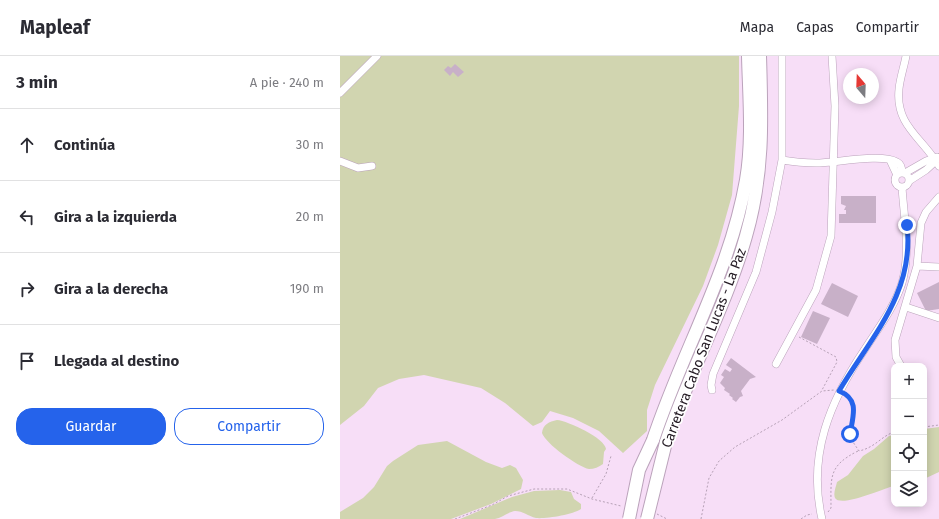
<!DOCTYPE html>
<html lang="es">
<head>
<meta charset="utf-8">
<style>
	:root { --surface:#fff; --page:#f2f2f3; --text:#2b2b33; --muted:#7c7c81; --line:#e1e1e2; --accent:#2563eb }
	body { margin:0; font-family:"Fira Sans",sans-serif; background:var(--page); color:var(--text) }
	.controls { position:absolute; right:12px; bottom:12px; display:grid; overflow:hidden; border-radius:8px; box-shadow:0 2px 10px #0003 }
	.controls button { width:36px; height:36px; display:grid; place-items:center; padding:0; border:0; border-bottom:1px solid var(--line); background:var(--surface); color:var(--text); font:20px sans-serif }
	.compass { position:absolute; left:503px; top:12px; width:36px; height:36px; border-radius:50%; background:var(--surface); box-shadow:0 2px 10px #0003; rotate:341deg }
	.stop { position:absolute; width:12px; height:12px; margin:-9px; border:3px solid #2563eb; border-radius:50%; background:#fff }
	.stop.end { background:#2563eb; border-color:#fff; box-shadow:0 1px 4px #0008 }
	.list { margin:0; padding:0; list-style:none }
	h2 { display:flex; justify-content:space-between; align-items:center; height:52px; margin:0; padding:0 16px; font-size:17px }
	h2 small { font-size:13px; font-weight:400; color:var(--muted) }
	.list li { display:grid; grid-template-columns:26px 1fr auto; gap:12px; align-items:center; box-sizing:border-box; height:72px; padding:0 16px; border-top:1px solid var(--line) }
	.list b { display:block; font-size:15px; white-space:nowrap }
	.list em { font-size:13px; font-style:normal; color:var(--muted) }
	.actions { display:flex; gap:8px; padding:12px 16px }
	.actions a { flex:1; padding:9px 0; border:1px solid var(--accent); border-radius:16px; text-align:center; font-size:14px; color:var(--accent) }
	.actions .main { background:var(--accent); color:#fff }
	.icon { flex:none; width:22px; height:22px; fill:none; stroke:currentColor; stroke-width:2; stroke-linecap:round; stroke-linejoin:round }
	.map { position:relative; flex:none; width:599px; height:463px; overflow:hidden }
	header { display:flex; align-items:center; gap:24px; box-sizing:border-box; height:56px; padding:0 20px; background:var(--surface); border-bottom:1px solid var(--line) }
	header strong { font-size:19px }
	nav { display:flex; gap:22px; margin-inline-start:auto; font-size:14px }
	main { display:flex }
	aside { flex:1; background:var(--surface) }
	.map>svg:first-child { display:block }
	.green { fill:#d1d5b0 }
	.building { fill:#c8b0c8 }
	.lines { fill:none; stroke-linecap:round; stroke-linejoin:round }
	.street-casing { stroke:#bba3bb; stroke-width:8 }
	.highway-casing { stroke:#bba3bb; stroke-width:14 }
	.path { stroke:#b6a1b6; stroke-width:1; stroke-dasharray:2 2; stroke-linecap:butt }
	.street { stroke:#fff; stroke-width:7 }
	.highway { stroke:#fff; stroke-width:12 }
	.highway-bridge-casing { stroke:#bba3bb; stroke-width:14; stroke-linecap:butt }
	.highway-bridge { stroke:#fff; stroke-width:12 }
	.route { stroke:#2563eb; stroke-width:5 }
	.labels { text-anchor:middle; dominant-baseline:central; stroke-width:3.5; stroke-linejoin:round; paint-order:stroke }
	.street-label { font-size:14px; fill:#231a23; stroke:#fff }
</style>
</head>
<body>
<header>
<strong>Mapleaf</strong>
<nav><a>Mapa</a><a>Capas</a><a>Compartir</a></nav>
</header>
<main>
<aside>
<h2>3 min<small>A pie · 240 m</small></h2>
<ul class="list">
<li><svg class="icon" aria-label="ahead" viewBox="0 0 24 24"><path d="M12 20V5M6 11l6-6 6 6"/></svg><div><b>Continúa</b></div><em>30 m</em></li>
<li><svg class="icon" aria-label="left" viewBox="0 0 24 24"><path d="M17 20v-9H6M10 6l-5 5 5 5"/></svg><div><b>Gira a la izquierda</b></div><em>20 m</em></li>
<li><svg class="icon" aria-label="right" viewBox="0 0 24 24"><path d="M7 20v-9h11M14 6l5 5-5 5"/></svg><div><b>Gira a la derecha</b></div><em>190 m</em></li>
<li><svg class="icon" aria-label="arrive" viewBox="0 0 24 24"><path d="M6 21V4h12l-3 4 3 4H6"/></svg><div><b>Llegada al destino</b></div></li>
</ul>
<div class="actions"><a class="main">Guardar</a><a>Compartir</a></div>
</aside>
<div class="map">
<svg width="599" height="463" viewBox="0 0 599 463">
	<rect width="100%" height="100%" fill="#f7def7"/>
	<path class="green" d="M 0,0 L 399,0 L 399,50 L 392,139 L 378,189 L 363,230 L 315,329 L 307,354 L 307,375 L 283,397 L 259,375 L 233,362 L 210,355 L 202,366 L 193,370 L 165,347 L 141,332 L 84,319 L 59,323 L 38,332 L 24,350 L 0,369 Z
		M 217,364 C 228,365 265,382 266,393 L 264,396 L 263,408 C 259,411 254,413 249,413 C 238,411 205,387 202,377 C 203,368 209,366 217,364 Z
		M 599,371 L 599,416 L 584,423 L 584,373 Z
		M 554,379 L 554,430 C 544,432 501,452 495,442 C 493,437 496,431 497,426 L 508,419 L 523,400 L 534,393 L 549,380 Z
		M 107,385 L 146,406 L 162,412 L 170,409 L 176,412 L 183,424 L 181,433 L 151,448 L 111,463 L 0,463 L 0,456 L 23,442 L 34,431 L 47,410 L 53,405 L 78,389 Z
		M 220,434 L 231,436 L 234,443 L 241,448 L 241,453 C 232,459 205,463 196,462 C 188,460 183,455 175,455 C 168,456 162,462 155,463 C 144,463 131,463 120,463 L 172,441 L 194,435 Z"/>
	<path class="building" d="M 115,8 L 124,16 L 118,21 L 113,16 L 110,20 L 104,14 L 108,10 L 111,12 Z
		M 501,140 L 536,140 L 536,167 L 499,167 L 499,158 L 506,158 L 506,154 L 504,154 L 506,150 L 501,148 Z
		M 599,226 L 599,253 L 586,255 L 577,237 Z
		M 492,227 L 518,240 L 508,261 L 481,248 Z
		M 473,255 L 490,262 L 477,288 L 461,281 Z
		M 391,302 L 416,321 L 410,323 L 401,335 L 403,340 L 400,341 L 396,346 L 392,343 L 393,342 L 389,339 L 390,338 L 384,334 L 385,332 L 380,327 L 384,321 L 381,319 L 385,313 L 390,316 L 392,313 L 386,309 Z"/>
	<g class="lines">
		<g class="street-casing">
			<path id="street" d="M 566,0 C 564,11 560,22 559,33 C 555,70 583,82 599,110
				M 0,37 L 37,0
				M 442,104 C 454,106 465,107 476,107 C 496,107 541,97 557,106 C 561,108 562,112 562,117
				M 550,104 L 557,119
				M 0,105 L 18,112 L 32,110
				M 565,117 L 586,105 L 597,101
				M555 124a7 7 0 1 1 14 0a7 7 0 1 1-14 0Z
				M 569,125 L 586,114 L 599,102
				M 577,210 L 599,211
				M 566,251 L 599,262
				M 436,308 L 476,234 L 491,180 L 495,50 L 492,0
				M 561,310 L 556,301 L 555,284 L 577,210 L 581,167 L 586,156 L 599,141
				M 372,334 L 371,329 L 373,318 L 416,216 L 432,156 L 442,104 L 442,0
				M 482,463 C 467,399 490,345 525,293 C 539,271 554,252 562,227 C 571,195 564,163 562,131"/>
		</g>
		<g class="highway-casing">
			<path id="highway" d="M 313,384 C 342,296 390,216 406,124 C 413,83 409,41 408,0
				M 326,386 C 349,316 386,251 406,180 C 424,118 422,64 420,0"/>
		</g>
		<path class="path" d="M 459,281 L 496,301 L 497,306 L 482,334
			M 506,338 L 513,348 L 511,383 L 519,395 C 536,391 540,381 554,376
			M 584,371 L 599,369
			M 252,442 L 266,418 L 271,400
			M 488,456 L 491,452 C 491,421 488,410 518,395
			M 317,458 L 327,463
			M 115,463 L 152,449 L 168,440 L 194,433 L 227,433 L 252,443 L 281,450
			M 361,463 L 369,422 L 379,405 L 395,391 L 442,364 L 482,335 L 494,334
			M 461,463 L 467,459 L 472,458"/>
		<use href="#street" class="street"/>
		<use href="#highway" class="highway"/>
		<g class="highway-bridge-casing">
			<path id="highway-bridge" d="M 289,463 L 299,414 L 313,384
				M 307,463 L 326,386"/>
		</g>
		<use href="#highway-bridge" class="highway-bridge"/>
	</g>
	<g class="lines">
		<path class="route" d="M 510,378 C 513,360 520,343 499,335 C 531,281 575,237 567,169"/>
	</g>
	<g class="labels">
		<g class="street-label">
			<text transform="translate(364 292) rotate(-69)">Carretera Cabo San Lucas - La Paz</text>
		</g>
	</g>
</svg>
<div class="controls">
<button>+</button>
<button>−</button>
<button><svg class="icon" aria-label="locate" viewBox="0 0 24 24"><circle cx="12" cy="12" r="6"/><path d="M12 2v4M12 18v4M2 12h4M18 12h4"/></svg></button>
<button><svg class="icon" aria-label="layers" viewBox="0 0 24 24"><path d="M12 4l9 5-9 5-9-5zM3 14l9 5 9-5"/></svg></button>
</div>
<svg class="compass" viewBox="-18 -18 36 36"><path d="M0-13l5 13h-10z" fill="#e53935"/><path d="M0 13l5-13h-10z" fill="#7c7c81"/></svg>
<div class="stop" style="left:510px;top:378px"></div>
<div class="stop end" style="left:567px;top:169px"></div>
</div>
</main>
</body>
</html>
